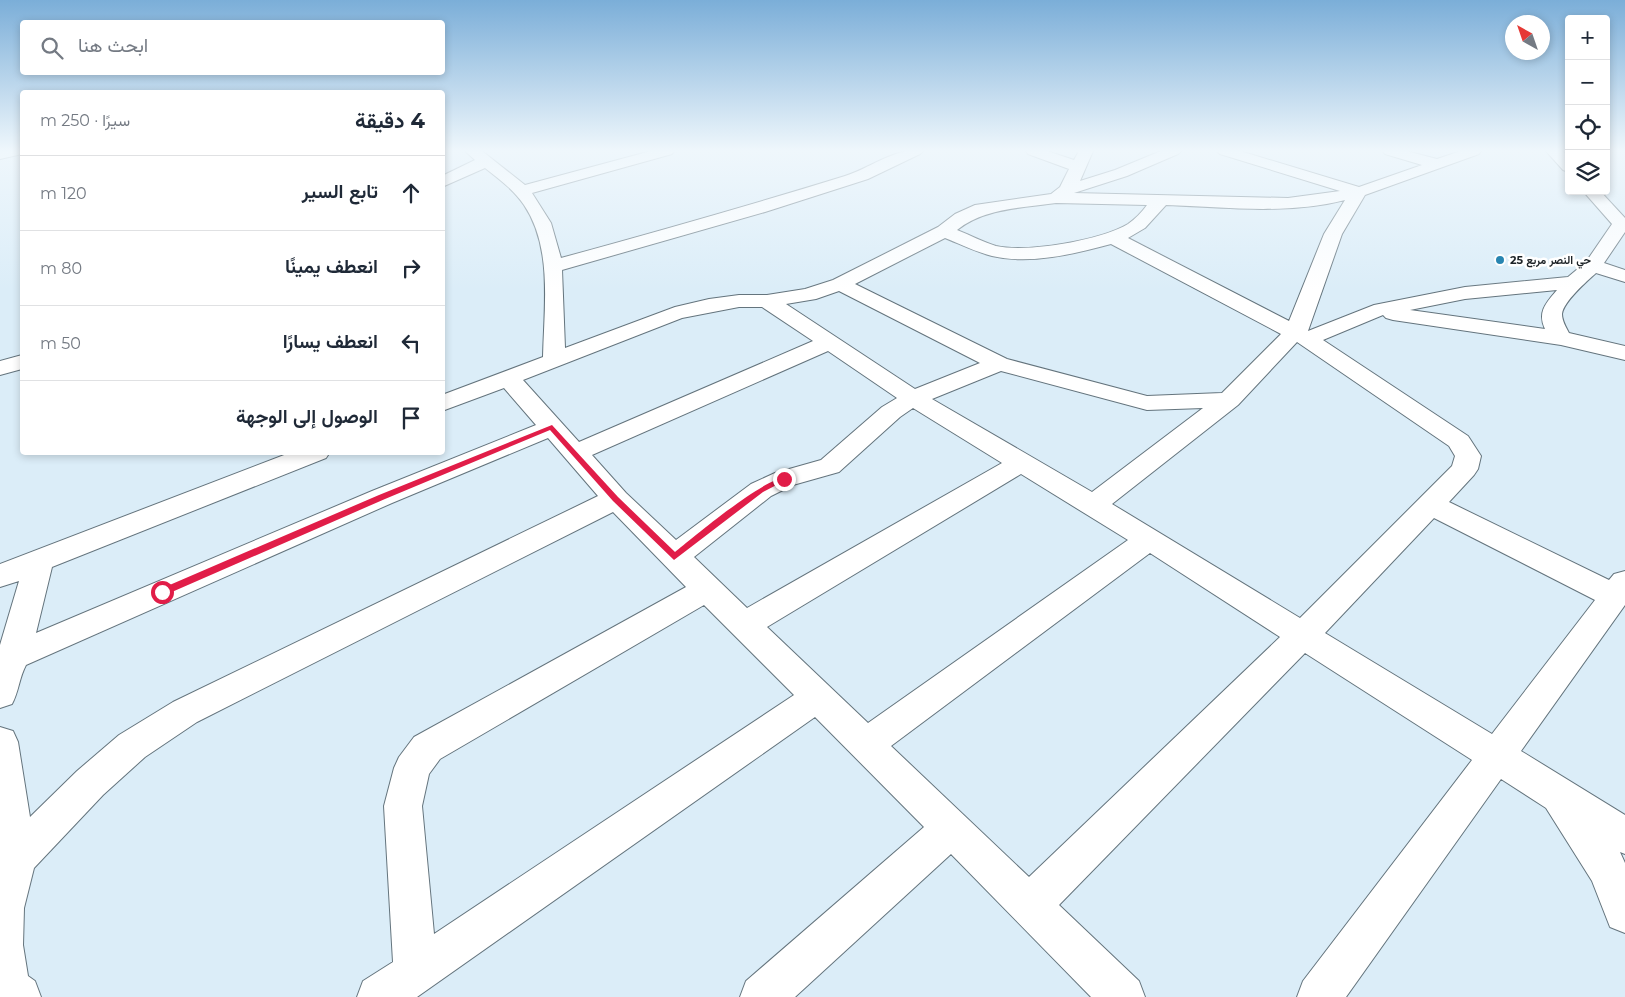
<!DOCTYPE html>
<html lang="ar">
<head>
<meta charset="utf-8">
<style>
	:root { --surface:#fff; --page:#f6f6f7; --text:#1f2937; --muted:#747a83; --line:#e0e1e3 }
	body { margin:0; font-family:Montserrat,Vazirmatn,sans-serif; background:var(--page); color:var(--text); direction:rtl }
	.controls { position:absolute; right:15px; top:15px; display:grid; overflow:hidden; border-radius:5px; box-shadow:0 2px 8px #0003 }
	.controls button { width:45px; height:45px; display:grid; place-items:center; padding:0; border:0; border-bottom:1px solid var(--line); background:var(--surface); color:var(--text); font:25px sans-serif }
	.compass { position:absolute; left:1505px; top:15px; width:45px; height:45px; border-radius:50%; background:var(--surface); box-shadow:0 2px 8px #0003; rotate:320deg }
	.stop { position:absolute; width:15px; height:15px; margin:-11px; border:4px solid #e11d48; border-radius:50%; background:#fff }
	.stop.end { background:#e11d48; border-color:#fff; box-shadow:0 1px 5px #0008 }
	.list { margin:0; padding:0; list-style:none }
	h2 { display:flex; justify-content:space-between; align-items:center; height:65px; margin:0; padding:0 20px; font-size:21px }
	h2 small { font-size:16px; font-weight:400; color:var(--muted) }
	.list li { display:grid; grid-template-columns:32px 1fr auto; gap:15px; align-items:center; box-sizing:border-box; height:75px; padding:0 20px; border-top:1px solid var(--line) }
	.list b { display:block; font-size:19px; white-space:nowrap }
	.list em { font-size:16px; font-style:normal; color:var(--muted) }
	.icon { flex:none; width:28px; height:28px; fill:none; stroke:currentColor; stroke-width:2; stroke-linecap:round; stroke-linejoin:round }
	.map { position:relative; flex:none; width:1625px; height:997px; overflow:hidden; direction:ltr }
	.search { position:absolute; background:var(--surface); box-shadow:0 2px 8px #0003; left:20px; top:20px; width:425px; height:55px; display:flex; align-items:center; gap:12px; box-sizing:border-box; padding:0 18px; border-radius:5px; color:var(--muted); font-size:19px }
	.panel { position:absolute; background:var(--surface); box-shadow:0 2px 8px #0003; left:20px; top:90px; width:425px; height:365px; border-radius:5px; direction:rtl }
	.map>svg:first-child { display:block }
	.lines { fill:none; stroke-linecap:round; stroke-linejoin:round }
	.minor-casing { stroke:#64747d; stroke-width:2 }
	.minor { fill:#fff; fill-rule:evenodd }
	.route { fill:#e11d48 }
	.poi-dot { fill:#2885b1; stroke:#fff; stroke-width:2 }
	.labels { text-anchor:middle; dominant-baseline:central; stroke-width:5; stroke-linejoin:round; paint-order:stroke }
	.far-poi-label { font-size:11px; font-weight:bold; fill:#1d2327; stroke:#fff; text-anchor:start }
</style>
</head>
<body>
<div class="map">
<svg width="1625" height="997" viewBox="0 0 1625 997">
	<rect width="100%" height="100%" fill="#dbedf8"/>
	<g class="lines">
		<g class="minor-casing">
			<path id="minor" d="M 0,151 L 22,151 L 22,154 L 0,159 Z
				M 465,151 L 482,151 L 525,185 L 651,151 L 674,151 L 672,154 L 532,193 L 551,223 L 561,258 C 656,232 751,205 845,176 C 871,168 895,147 923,151 L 920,154 L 868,179 L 765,212 L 562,270 L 565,348 L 675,307 L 709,299 L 739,295 L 767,295 L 805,289 L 833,280 L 938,227 L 955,214 L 975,205 L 1051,194 L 1060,187 L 1069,169 L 1028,154 L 1026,151 L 1047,151 L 1074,160 L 1079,151 L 1093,151 L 1080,181 L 1115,170 L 1161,151 L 1181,151 L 1178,154 L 1127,176 L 1074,193 L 1288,198 L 1340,191 L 1220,154 L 1217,151 L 1240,151 L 1359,187 L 1422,165 L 1385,154 L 1383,151 L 1406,151 L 1437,159 L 1461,151 L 1481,151 L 1479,154 L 1365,195 L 1342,234 L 1308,331 L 1374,305 L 1465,287 L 1568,277 L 1586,262 L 1612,224 L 1583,191 L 1600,191 L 1625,218 L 1625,232 L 1604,263 L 1625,270 L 1625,282 L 1596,273 C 1587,281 1563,302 1562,314 C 1562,321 1566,327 1569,333 L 1625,346 L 1625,360 L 1561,345 L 1393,320 L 1386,318 L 1383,315 L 1323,340 L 1468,436 L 1481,456 L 1478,469 L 1474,475 L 1449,502 L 1609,580 L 1614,574 L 1625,571 L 1625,605 L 1521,751 L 1625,815 L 1625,854 L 1620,852 L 1625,863 L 1625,933 L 1610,927 L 1592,881 L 1546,808 L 1501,779 L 1346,997 L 1297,997 L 1303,981 L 1472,760 L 1305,653 L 1059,905 L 1139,981 L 1145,997 L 1091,997 L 951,854 L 795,997 L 740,997 L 746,981 L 924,827 L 815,717 L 417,997 L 357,997 L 363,981 L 393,962 L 384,806 L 394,768 L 399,757 L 414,737 L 686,587 L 613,512 L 197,722 L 145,757 L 103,795 L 34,868 L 24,908 L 23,945 L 28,976 L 35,981 L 41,997 L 0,997 L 0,727 L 13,731 L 18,742 L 30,817 L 77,771 L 119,735 L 173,702 L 598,496 L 548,438 L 392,503 L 26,665 C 19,678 19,691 12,704 L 0,708 L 0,645 L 19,581 L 0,587 L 0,564 L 292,452 L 330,452 L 326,458 L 52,567 L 36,633 L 372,491 L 536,425 L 504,388 L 442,411 L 442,395 L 543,357 C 544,308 553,248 524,205 C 514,190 499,179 485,168 L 442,187 L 442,176 L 475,160 ZM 1345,200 L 1324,234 L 1289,321 L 1128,238 L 1145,228 L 1166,205 C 1225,207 1287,215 1345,200 ZM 1056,203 L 1147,205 C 1142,212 1135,219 1128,224 C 1101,240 1028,253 996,246 C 983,242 970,235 957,230 C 985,208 1022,208 1056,203 ZM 945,238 C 960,244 976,252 992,256 C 1030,265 1074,254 1111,244 L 1281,334 L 1222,393 L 1147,396 L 1007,359 L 855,284 ZM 1557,290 C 1546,303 1537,312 1545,329 L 1410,310 L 1465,299 ZM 839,291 L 980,363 L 915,389 L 786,304 L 816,299 ZM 739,307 L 762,307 L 813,341 L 579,442 L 523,380 L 682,318 ZM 1297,342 L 1449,446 L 1455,456 L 1452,466 L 1300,618 L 1112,504 L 1238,405 ZM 828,351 L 897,398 L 882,407 L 821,460 L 775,473 L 751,484 L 676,540 L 626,493 L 592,455 ZM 1001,371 L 1147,410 L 1203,408 L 1092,492 L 932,399 ZM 913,408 L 1002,463 L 747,608 L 694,557 L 771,496 L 793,485 L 839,472 L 900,417 ZM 1021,474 L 1128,540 L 868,723 L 767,627 ZM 1434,518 L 1595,600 L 1492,734 L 1325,633 ZM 1150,553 L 1280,637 L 1029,877 L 891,746 ZM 704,605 L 794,695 L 434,934 L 422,806 L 429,774 L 440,759 Z
				M 1546,151 L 1562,151 L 1569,157 L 1569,172 L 1563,170 Z
				M 22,355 L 22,369 L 0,375 L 0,361 Z"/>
		</g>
		<use href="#minor" class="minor"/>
	</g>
	<linearGradient id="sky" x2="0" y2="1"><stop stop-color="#7baed8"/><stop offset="0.52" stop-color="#eff7fc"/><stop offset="1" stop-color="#eff7fc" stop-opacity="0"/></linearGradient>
	<rect width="1625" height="290" fill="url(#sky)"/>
	<path class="route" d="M 552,425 L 618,497 L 675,552 C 690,540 774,469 788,479 L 763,492 L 674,560 L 613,501 L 550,430 L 385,499 L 165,595 L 162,596 L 157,592 L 158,590 L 379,495 Z"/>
	<circle class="poi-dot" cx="1500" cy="260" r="5"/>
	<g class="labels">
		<g class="far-poi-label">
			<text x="1510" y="260">حي النصر مربع 25</text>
		</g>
	</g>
</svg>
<div class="controls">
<button>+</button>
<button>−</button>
<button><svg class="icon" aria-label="locate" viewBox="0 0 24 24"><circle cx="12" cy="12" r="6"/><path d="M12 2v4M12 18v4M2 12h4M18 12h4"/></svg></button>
<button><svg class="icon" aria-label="layers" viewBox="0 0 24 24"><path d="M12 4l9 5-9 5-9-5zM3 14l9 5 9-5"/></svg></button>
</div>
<svg class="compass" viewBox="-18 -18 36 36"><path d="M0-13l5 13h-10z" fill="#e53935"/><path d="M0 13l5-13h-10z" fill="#747a83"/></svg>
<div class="stop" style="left:162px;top:592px"></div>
<div class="stop end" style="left:784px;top:479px"></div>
<div class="search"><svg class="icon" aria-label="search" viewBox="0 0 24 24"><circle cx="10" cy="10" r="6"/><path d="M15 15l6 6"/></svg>ابحث هنا</div>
<section class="panel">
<h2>4 دقيقة<small>سيرًا · 250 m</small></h2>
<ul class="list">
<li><svg class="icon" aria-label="ahead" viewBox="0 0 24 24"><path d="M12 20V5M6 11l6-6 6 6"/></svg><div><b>تابع السير</b></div><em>120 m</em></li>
<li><svg class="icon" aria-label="right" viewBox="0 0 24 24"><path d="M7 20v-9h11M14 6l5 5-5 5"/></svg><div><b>انعطف يمينًا</b></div><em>80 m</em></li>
<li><svg class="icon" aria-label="left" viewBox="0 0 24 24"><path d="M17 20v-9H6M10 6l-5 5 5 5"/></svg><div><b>انعطف يسارًا</b></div><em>50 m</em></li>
<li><svg class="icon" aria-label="arrive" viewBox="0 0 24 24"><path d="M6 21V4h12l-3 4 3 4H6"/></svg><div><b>الوصول إلى الوجهة</b></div></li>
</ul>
</section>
</div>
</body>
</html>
